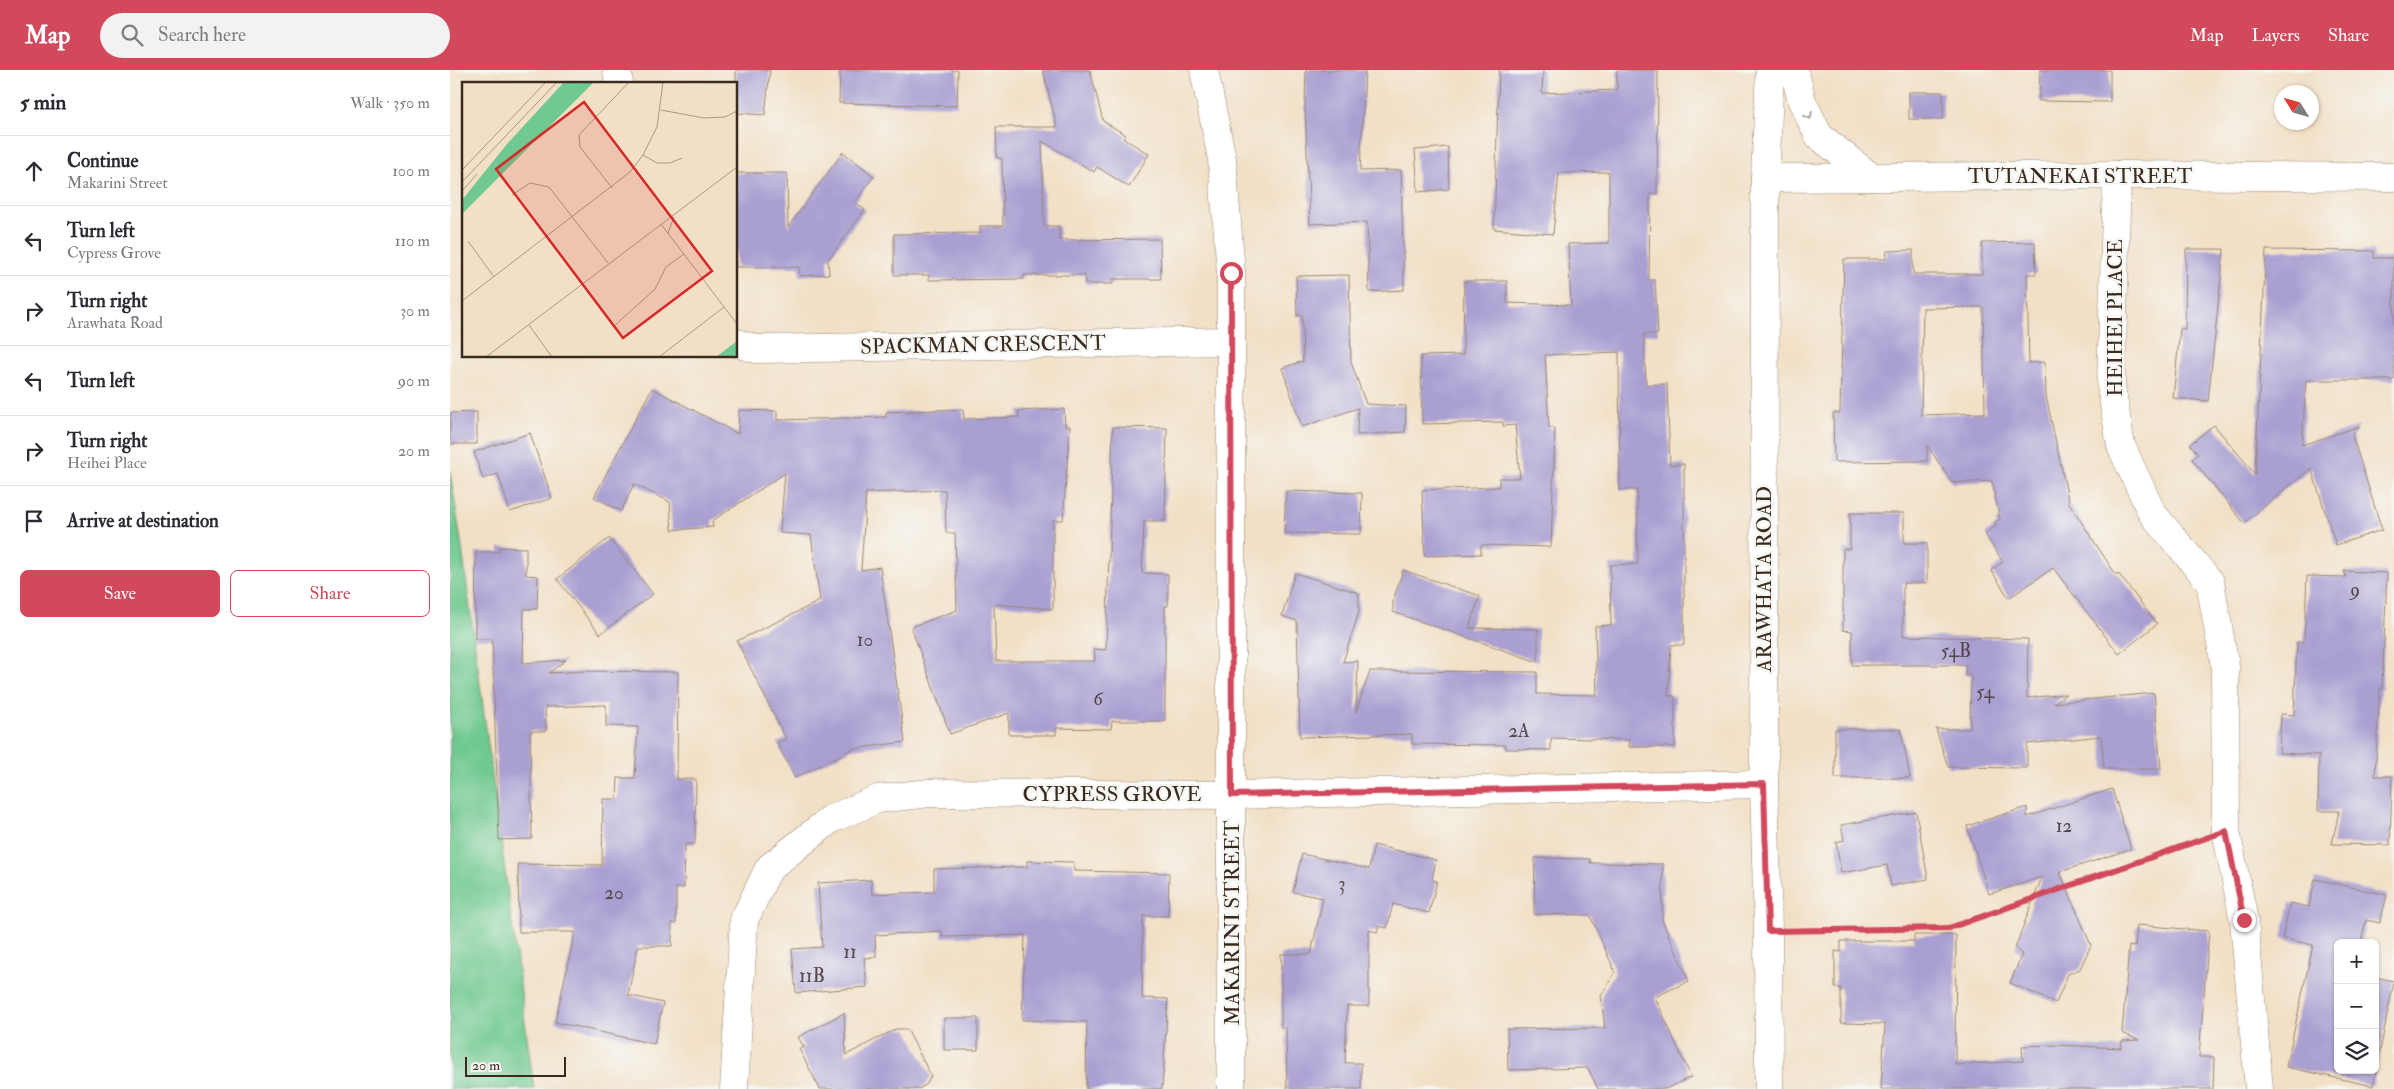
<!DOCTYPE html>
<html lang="en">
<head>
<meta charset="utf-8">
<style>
	:root { --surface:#fff; --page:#f2f2f3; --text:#2b2b33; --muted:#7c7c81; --line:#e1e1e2; --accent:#d1495b }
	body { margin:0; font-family:"IM FELL Double Pica",serif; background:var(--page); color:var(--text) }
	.controls { position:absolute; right:15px; bottom:15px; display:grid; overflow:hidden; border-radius:8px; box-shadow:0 1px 4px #0004 }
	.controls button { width:45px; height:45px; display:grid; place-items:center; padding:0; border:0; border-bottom:1px solid var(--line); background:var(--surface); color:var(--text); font:25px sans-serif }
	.compass { position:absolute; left:1824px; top:15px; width:45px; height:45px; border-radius:50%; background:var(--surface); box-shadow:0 1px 4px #0004; rotate:307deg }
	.scale { position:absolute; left:15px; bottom:12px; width:101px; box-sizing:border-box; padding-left:5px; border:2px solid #3b2a1e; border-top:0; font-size:14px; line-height:18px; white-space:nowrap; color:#3b2a1e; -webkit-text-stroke:4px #f6f6f2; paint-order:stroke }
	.stop { position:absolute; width:15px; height:15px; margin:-11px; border:4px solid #d1495b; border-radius:50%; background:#fff }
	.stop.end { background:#d1495b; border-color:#fff; box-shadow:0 1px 5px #0008 }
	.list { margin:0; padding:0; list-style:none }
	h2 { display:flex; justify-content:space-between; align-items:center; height:65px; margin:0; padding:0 20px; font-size:21px }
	h2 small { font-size:16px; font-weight:400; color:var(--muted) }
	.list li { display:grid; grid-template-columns:32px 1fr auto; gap:15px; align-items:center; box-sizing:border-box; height:70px; padding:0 20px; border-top:1px solid var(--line) }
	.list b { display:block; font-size:19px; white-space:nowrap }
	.list p { margin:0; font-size:16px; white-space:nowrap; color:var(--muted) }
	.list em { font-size:16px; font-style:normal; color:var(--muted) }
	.actions { display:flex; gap:10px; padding:15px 20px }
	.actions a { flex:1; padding:11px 0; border:1px solid var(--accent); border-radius:8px; text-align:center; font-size:18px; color:var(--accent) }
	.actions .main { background:var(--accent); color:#fff }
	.icon { flex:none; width:28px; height:28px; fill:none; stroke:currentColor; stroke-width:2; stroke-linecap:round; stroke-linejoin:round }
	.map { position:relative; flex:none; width:1944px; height:1019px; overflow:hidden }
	header { display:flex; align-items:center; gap:30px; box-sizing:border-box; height:70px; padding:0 25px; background:var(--accent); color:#fff }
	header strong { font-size:24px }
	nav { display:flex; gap:28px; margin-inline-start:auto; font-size:18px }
	.search { width:350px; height:45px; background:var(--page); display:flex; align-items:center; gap:12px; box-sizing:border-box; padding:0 18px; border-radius:28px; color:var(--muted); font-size:19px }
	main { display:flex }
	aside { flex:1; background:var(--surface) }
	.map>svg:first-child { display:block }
	.green { fill:#6fc990; stroke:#557a57 }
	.building { fill:#a99fd1; fill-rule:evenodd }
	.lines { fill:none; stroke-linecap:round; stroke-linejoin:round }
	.minor-casing { stroke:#968572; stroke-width:29 }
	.major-casing { stroke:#968572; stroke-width:29 }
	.path { stroke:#968572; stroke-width:3; stroke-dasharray:4 4; stroke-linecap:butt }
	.minor { stroke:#fff; stroke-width:28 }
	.major { stroke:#fff; stroke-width:28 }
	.oneway { stroke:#a79f9a }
	.route { stroke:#d1495b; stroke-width:6 }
	.labels { text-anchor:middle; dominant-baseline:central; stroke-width:5; stroke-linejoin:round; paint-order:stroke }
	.number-label { font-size:19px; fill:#56474b }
	.street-label { font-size:21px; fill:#3b2a1e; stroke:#f6f6f2 }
	.inset-road { fill:none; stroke:#a99783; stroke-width:1 }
	.view { fill:#d62828; fill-opacity:0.15; stroke:#d62828; stroke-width:2.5 }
	.inset-edge { fill:none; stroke:#3b2a1e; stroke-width:2.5 }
</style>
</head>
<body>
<header>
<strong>Map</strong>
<div class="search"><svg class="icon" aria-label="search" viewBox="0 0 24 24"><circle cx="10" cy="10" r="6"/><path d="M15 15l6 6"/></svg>Search here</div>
<nav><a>Map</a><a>Layers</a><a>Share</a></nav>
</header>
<main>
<aside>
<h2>5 min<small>Walk · 350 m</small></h2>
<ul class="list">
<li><svg class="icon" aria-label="ahead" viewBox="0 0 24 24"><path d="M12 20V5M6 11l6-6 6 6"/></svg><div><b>Continue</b><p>Makarini Street</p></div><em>100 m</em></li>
<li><svg class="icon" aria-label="left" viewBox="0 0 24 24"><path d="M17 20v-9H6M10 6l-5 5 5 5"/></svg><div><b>Turn left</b><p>Cypress Grove</p></div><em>110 m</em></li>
<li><svg class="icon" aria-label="right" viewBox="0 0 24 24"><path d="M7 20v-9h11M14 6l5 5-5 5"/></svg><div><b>Turn right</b><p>Arawhata Road</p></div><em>30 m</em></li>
<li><svg class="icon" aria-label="left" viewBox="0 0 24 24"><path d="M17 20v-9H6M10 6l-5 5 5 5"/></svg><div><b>Turn left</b></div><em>90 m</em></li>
<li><svg class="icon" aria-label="right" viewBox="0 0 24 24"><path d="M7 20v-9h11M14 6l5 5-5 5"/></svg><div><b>Turn right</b><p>Heihei Place</p></div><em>20 m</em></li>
<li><svg class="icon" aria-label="arrive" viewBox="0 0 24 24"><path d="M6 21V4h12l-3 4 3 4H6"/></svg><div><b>Arrive at destination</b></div></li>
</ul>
<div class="actions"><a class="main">Save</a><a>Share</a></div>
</aside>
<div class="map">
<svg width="1944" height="1019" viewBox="0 0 1944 1019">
	<rect width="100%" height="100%" fill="#f6f6f2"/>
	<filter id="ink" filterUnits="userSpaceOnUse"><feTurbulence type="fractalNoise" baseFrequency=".02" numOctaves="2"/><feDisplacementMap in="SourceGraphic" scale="10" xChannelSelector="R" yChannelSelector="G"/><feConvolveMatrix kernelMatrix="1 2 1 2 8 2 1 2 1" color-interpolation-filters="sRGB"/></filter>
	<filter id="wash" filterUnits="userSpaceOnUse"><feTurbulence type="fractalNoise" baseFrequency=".0096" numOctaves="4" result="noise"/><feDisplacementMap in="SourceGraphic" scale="20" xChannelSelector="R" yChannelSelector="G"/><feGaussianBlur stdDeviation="1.12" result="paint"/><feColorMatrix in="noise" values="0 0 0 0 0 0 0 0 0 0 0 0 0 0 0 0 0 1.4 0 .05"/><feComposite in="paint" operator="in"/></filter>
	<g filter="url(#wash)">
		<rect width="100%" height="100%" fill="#f2e0c6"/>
		<path class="green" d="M 0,401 L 11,471 L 84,1019 L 0,1019 Z"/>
		<g id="blocks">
			<path class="building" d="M 286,0 L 320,0 L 315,45 L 286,43 Z
				M 390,0 L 508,0 L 507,36 L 389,33 Z
				M 593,0 L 640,0 L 653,51 L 676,65 L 673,68 L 699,84 L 679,117 L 647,97 L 644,102 L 592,71 L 594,156 L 609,156 L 609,170 L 710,169 L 711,209 L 663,209 L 663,214 L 635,214 L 635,205 L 574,205 L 574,209 L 479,210 L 479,205 L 444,205 L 444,164 L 530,163 L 530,156 L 553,156 L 552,88 L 547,88 L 546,57 L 607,57 Z
				M 856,0 L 915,0 L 910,101 L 951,100 L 954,220 L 919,222 L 917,152 L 860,154 L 855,37 Z
				M 1049,0 L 1093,0 L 1092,23 L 1167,20 L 1167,0 L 1208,0 L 1207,124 L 1200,124 L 1199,210 L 1205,210 L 1208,264 L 1194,264 L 1196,315 L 1217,314 L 1220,395 L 1234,394 L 1234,575 L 1221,575 L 1218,626 L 1225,626 L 1225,677 L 1179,677 L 1180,670 L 1101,668 L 1101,680 L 1056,679 L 1056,675 L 962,674 L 962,664 L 850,667 L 847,551 L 832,546 L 845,503 L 909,523 L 909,542 L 893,592 L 908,591 L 906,642 L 920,601 L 1087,602 L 1087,624 L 1147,625 L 1145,556 L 1161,555 L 1160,495 L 1188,494 L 1187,420 L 1170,420 L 1169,282 L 1095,285 L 1099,358 L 1105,358 L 1101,477 L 1031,475 L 1031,484 L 975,486 L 972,420 L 1049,417 L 1049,408 L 1070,408 L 1065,355 L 1053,356 L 1053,352 L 972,354 L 971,286 L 1013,285 L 1014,211 L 1057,211 L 1057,233 L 1121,235 L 1118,174 L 1159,173 L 1159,102 L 1109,103 L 1103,164 L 1044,159 Z
				M 1590,0 L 1660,0 L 1660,32 L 1589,31 Z
				M 1459,22 L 1493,22 L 1493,49 L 1459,49 Z
				M 998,77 L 999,119 L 968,122 L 965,80 Z
				M 393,82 L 424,106 L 405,132 L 415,140 L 378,190 L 379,204 L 350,206 L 349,197 L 286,197 L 286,103 L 337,103 L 338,157 Z
				M 1585,172 L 1586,204 L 1577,204 L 1579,293 L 1595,292 L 1596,326 L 1619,433 L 1666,505 L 1668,503 L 1707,554 L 1669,584 L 1603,498 L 1559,528 L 1541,500 L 1553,492 L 1535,464 L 1547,455 L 1545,452 L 1550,449 L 1542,411 L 1502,413 L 1477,375 L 1477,391 L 1384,392 L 1383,343 L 1390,343 L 1394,189 L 1436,189 L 1437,181 L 1463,180 L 1463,204 L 1532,204 L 1532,173 ZM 1533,237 L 1535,343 L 1471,345 L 1473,238 Z
				M 1736,179 L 1774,179 L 1758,331 L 1723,328 L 1730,259 L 1735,259 Z
				M 1816,180 L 1924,181 L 1924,188 L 1944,188 L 1944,310 L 1856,310 L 1852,375 L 1910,356 L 1902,365 L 1932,460 L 1886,475 L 1861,398 L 1794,453 L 1742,389 L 1748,384 L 1740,374 L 1764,355 L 1805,404 Z
				M 899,205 L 901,292 L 916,334 L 956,336 L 955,362 L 907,365 L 908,338 L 852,357 L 832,298 L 853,291 L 852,245 L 847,246 L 846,206 Z
				M 202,318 L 288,364 L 289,340 L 327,341 L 327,350 L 436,347 L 436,342 L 513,339 L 514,349 L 569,347 L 568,341 L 614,339 L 615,356 L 620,356 L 613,450 L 603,450 L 603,539 L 544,534 L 546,591 L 645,591 L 644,579 L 656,580 L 663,357 L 717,358 L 715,451 L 694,451 L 692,503 L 718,504 L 718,536 L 715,536 L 715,651 L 662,651 L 661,659 L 606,658 L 606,665 L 559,665 L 559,643 L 500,664 L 461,557 L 507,540 L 505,463 L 496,463 L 495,420 L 416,423 L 411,500 L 430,497 L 455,672 L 402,679 L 345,708 L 327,673 L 336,669 L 287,571 L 370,531 L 361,465 L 330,463 L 335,403 L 262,451 L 263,457 L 222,460 L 220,432 L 184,414 L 171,441 L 144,427 Z
				M 27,342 L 27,374 L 0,374 L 0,343 Z
				M 80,363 L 102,428 L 60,442 L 48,404 L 33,409 L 24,382 Z
				M 836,421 L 912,423 L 911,464 L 834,463 Z
				M 1400,443 L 1454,443 L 1454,473 L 1477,473 L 1477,513 L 1453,513 L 1453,566 L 1578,569 L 1577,628 L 1616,624 L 1604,633 L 1704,623 L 1711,699 L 1654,699 L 1651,666 L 1577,674 L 1577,698 L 1498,697 L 1486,659 L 1520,659 L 1521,605 L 1515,605 L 1516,595 L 1402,595 L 1402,561 L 1393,560 L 1393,479 L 1400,479 Z
				M 159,468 L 203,524 L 150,564 L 107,509 Z
				M 49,477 L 76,478 L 76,505 L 88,506 L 87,539 L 74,539 L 73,593 L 116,590 L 99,603 L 136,601 L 228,602 L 227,709 L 246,709 L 245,774 L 235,774 L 234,818 L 226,818 L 226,854 L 222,853 L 222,876 L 188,876 L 178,925 L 213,933 L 204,974 L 105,952 L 125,862 L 69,862 L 68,794 L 152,795 L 153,729 L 167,729 L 168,708 L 185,708 L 188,657 L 156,656 L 156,635 L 95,637 L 96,661 L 80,661 L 82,769 L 49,770 L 42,569 L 25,569 L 25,554 L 26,482 L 49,482 Z
				M 953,500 L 1030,526 L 1019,558 L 1088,559 L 1088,592 L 943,542 L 943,531 Z
				M 1894,501 L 1937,503 L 1932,619 L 1930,619 L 1925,706 L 1942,706 L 1940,775 L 1882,774 L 1889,741 L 1868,741 L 1869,685 L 1829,683 L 1831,644 L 1844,645 L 1847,572 L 1854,572 L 1857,506 L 1896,507 Z
				M 1385,659 L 1451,659 L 1460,708 L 1385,708 Z
				M 1662,719 L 1681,779 L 1610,802 L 1641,875 L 1630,899 L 1618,904 L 1606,933 L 1560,913 L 1572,884 L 1565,878 L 1592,807 L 1539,824 L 1517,756 L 1577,737 L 1577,747 Z
				M 1466,742 L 1478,809 L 1441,816 L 1437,795 L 1391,803 L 1386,772 L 1394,770 L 1391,755 Z
				M 924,775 L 986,790 L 982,810 L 987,811 L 979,843 L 943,834 L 937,858 L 929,856 L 927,862 L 919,860 L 919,936 L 897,936 L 895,993 L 911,993 L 911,1019 L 837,1019 L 836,958 L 831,958 L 831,884 L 861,884 L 873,828 L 843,822 L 852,784 L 919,799 Z
				M 1085,788 L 1140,789 L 1140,793 L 1213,794 L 1212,850 L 1239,911 L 1205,927 L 1241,1007 L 1215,1019 L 1148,1019 L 1138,998 L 1058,1000 L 1057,959 L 1155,958 L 1151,926 L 1165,902 L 1140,845 L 1084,844 Z
				M 577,791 L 624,792 L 624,801 L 719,803 L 718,846 L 693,846 L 692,928 L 718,929 L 712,1019 L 636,1019 L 637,952 L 572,950 L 575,865 L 492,867 L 492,861 L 425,865 L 426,887 L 414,888 L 417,917 L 346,923 L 342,879 L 372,877 L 368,813 L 421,810 L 422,824 L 484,822 L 484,799 L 577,797 Z
				M 1865,809 L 1937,825 L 1930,853 L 1916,850 L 1911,873 L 1888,873 L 1888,1000 L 1925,1000 L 1925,907 L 1944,911 L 1923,1016 L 1836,997 L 1863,875 L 1832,868 L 1840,833 L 1859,837 Z
				M 1687,855 L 1759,861 L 1749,987 L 1764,987 L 1763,1019 L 1431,1019 L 1435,954 L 1391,953 L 1391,918 L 1385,918 L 1385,881 L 1391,882 L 1391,871 L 1464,871 L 1464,865 L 1506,865 L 1505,995 L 1573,991 L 1572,976 L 1606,975 L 1671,978 L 1672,971 L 1689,970 L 1672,963 L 1679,876 L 1685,877 Z
				M 394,943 L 396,985 L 446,959 L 457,959 L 481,1006 L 476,1015 L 468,1019 L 370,1019 L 349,979 L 354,977 L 348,967 Z
				M 494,948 L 528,948 L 528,980 L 494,980 Z"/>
		</g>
	</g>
	<g filter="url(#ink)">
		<use href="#blocks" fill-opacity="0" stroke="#968572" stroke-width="1"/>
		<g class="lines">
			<g class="minor-casing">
				<path id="minor" d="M 167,0 L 169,14
					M 754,0 L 772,89 L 781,203 L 781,1019
					M 1667,105 L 1661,316 L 1671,376 L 1702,443 L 1760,512 L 1775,596 L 1776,761 L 1794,850 L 1809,1019
					M 1315,108 L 1667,105 L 1944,107
					M 286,273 L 307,279 L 781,271
					M 284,1019 L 294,850 L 319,798 L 381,749 L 428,729 L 479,723 L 782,725 L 1314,714"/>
			</g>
			<g class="major-casing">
				<path id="major" d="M 1344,0 L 1352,31 L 1369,66 L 1421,107
					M 1319,1019 L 1318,861 L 1314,714 L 1315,108 L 1320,0"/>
			</g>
			<path class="path" d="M 1348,860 L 1499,858 L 1747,771"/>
			<use href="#minor" class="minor"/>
			<use href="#major" class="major"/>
		</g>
		<defs><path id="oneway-chevron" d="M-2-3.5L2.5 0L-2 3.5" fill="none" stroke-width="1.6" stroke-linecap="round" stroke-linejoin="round" transform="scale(1.25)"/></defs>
		<use class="oneway" href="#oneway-chevron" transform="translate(1359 46) rotate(64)"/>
	</g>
	<g class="lines" filter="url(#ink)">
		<path class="route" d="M 781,203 L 782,725 L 1314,714 L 1318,861 L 1499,858 L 1776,761 L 1794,850"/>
	</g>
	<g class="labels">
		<g class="number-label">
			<text x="1905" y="520">9</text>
			<text x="415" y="570">10</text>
			<text x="1506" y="581">54B</text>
			<text x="1535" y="622">54</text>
			<text x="648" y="629">6</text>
			<text x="1069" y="661">2A</text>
			<text x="1614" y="756">12</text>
			<text x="892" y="814">3</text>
			<text x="164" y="823">20</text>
			<text x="400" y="882">11</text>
			<text x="362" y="906">11B</text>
		</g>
		<g class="street-label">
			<text x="1630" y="106">TUTANEKAI STREET</text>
			<text transform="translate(1665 248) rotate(-90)">HEIHEI PLACE</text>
			<text transform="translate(533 275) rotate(-1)">SPACKMAN CRESCENT</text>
			<text transform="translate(1314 509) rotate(-90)">ARAWHATA ROAD</text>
			<text x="662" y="724">CYPRESS GROVE</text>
			<text transform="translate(782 853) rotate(-90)">MAKARINI STREET</text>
		</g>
	</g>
	<g transform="translate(12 12)">
		<rect width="275" height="275" fill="#f2e0c6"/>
		<path d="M 102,0 L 132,0 L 0,132 L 0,118 L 45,62 ZM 275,259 L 275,275 L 254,275 Z" fill="#6fc990"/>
		<path class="inset-road" d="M 199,28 L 242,36 L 263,35 L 275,29M 181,73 L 195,81 L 208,81 L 220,76M 0,88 L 84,0M 0,100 L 95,0M 150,106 L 118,65 L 117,53 L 167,0M 0,109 L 15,92M 50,113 L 68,101 L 87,105 L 146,181M 199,142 L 275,242M 206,151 L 212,135M 6,159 L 32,195M 0,219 L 168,90 L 181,73 L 195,45 L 201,0M 67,243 L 90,275M 151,245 L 193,207 L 204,185 L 222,172M 24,275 L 275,85M 197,275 L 262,225"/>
		<path class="view" d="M 122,20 L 250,189 L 161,256 L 34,87 Z"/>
		<rect width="275" height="275" class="inset-edge"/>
	</g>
</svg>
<div class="controls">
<button>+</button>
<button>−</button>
<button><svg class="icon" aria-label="layers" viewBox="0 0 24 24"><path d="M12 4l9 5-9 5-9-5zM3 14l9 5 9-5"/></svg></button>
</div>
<svg class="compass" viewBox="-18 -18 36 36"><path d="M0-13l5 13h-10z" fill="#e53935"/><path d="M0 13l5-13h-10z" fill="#7c7c81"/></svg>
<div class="scale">20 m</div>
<div class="stop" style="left:781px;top:203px"></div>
<div class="stop end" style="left:1794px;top:850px"></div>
</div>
</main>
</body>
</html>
